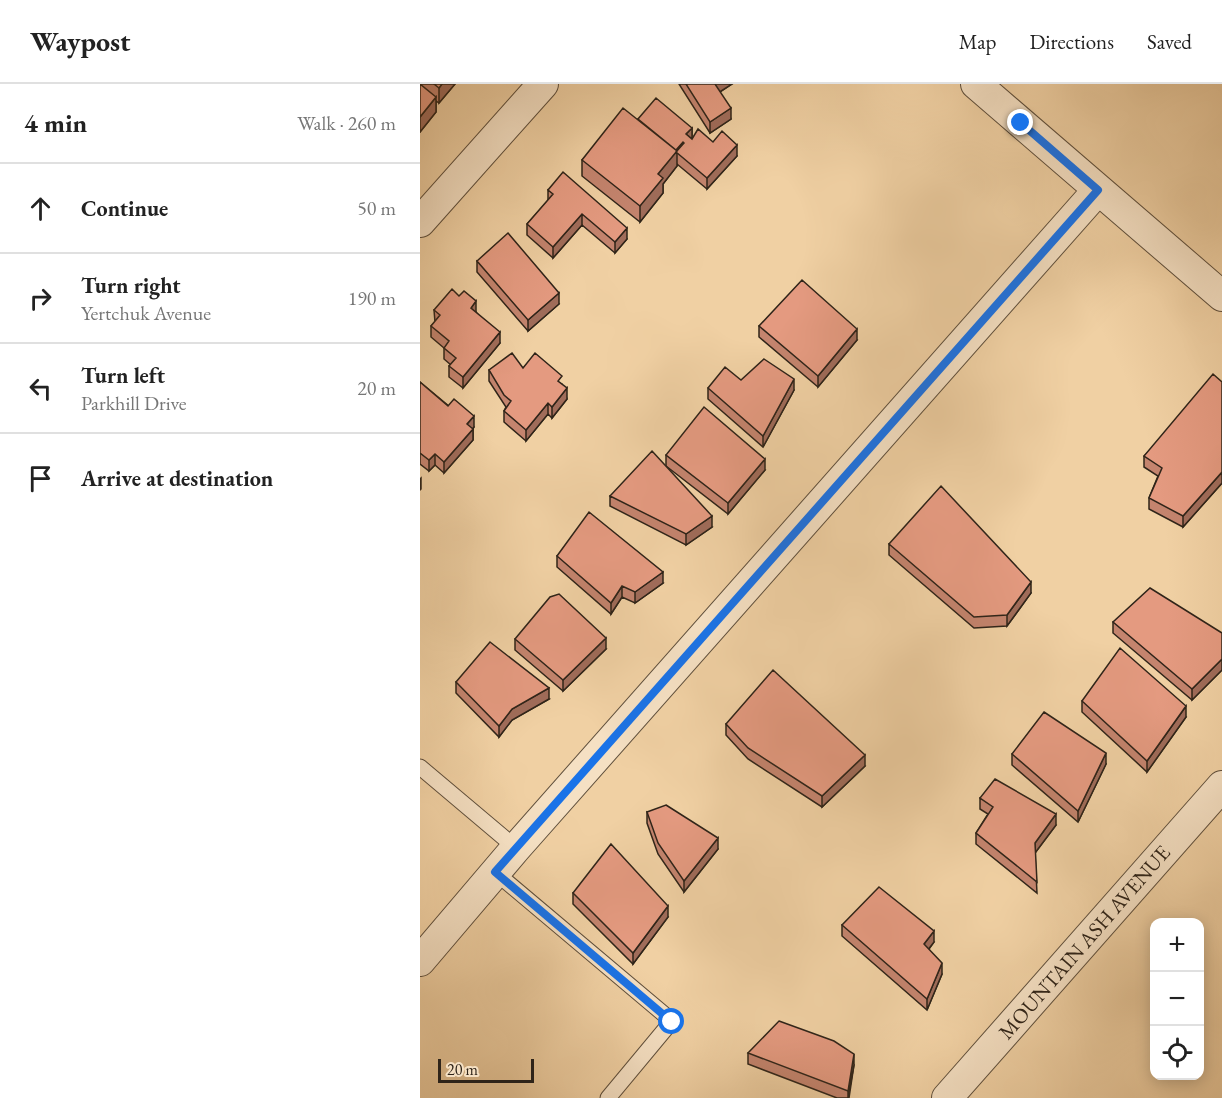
<!DOCTYPE html>
<html lang="en">
<head>
<meta charset="utf-8">
<style>
	:root { --surface:#fff; --page:#f2f2f2; --text:#222; --muted:#767676; --line:#e0e0e0 }
	body { margin:0; font-family:"EB Garamond",serif; background:var(--page); color:var(--text) }
	.controls { position:absolute; right:18px; bottom:18px; display:grid; overflow:hidden; border-radius:12px; box-shadow:0 3px 15px #0003 }
	.controls button { width:54px; height:54px; display:grid; place-items:center; padding:0; border:0; border-bottom:2px solid var(--line); background:var(--surface); color:var(--text); font:30px sans-serif }
	.scale { position:absolute; left:18px; bottom:15px; width:96px; box-sizing:border-box; padding-left:6px; border:3px solid #2f2419; border-top:0; font-size:16px; line-height:21px; white-space:nowrap; color:#2f2419; -webkit-text-stroke:4px #f5e0c3; paint-order:stroke }
	.stop { position:absolute; width:18px; height:18px; margin:-14px; border:4px solid #1a73e8; border-radius:50%; background:#fff }
	.stop.end { background:#1a73e8; border-color:#fff; box-shadow:0 2px 6px #0008 }
	.list { margin:0; padding:0; list-style:none }
	h2 { display:flex; justify-content:space-between; align-items:center; height:78px; margin:0; padding:0 24px; font-size:26px }
	h2 small { font-size:20px; font-weight:400; color:var(--muted) }
	.list li { display:grid; grid-template-columns:39px 1fr auto; gap:18px; align-items:center; box-sizing:border-box; height:90px; padding:0 24px; border-top:2px solid var(--line) }
	.list b { display:block; font-size:22px; white-space:nowrap }
	.list p { margin:0; font-size:20px; white-space:nowrap; color:var(--muted) }
	.list em { font-size:20px; font-style:normal; color:var(--muted) }
	.icon { flex:none; width:33px; height:33px; fill:none; stroke:currentColor; stroke-width:2; stroke-linecap:round; stroke-linejoin:round }
	.map { position:relative; flex:none; width:802px; height:1014px; overflow:hidden }
	header { display:flex; align-items:center; gap:36px; box-sizing:border-box; height:84px; padding:0 30px; background:var(--surface); border-bottom:2px solid var(--line) }
	header strong { font-size:28px }
	nav { display:flex; gap:33px; margin-inline-start:auto; font-size:21px }
	main { display:flex }
	aside { flex:1; background:var(--surface) }
	.map>svg:first-child { display:block }
	.lines { fill:none; stroke-linecap:round; stroke-linejoin:round }
	.lane-casing { stroke:#5f4f3c; stroke-width:17 }
	.street-casing { stroke:#5f4f3c; stroke-width:32 }
	.lane { stroke:#f5e0c3; stroke-width:15 }
	.street { stroke:#f5e0c3; stroke-width:30 }
	.wall { fill:#c4846e; stroke:#2f2419; stroke-width:1.5 }
	.shaded-wall { fill:#a06c5a; stroke:#2f2419; stroke-width:1.5 }
	.building { fill:#e49a80; stroke:#2f2419; stroke-width:1.5 }
	.route { stroke:#1a73e8; stroke-width:8 }
	.labels { text-anchor:middle; dominant-baseline:central; stroke-width:5; stroke-linejoin:round; paint-order:stroke }
	.street-label { font-size:21px; fill:#2f2419; stroke:#f5e0c3 }
</style>
</head>
<body>
<header>
<strong>Waypost</strong>
<nav><a>Map</a><a>Directions</a><a>Saved</a></nav>
</header>
<main>
<aside>
<h2>4 min<small>Walk · 260 m</small></h2>
<ul class="list">
<li><svg class="icon" aria-label="ahead" viewBox="0 0 24 24"><path d="M12 20V5M6 11l6-6 6 6"/></svg><div><b>Continue</b></div><em>50 m</em></li>
<li><svg class="icon" aria-label="right" viewBox="0 0 24 24"><path d="M7 20v-9h11M14 6l5 5-5 5"/></svg><div><b>Turn right</b><p>Yertchuk Avenue</p></div><em>190 m</em></li>
<li><svg class="icon" aria-label="left" viewBox="0 0 24 24"><path d="M17 20v-9H6M10 6l-5 5 5 5"/></svg><div><b>Turn left</b><p>Parkhill Drive</p></div><em>20 m</em></li>
<li><svg class="icon" aria-label="arrive" viewBox="0 0 24 24"><path d="M6 21V4h12l-3 4 3 4H6"/></svg><div><b>Arrive at destination</b></div></li>
</ul>
</aside>
<div class="map">
<svg width="802" height="1014" viewBox="0 0 802 1014">
	<rect width="100%" height="100%" fill="#f0d0a3"/>
	<filter id="stains"><feTurbulence type="fractalNoise" baseFrequency=".00333" numOctaves="4"/><feColorMatrix values="0 0 0 0 .2 0 0 0 0 .09 0 0 0 0 .02 0 0 0 .5 -.17"/></filter>
	<radialGradient id="worn" r=".72"><stop offset=".6" stop-color="#630" stop-opacity="0"/><stop offset="1" stop-color="#630" stop-opacity=".3"/></radialGradient>
	<g class="lines">
		<g class="lane-casing">
			<path id="lane" d="M 0,683 L 96,764
				M 75,788 L 252,937 L 188,1014"/>
		</g>
		<g class="street-casing">
			<path id="street" d="M 556,0 L 802,212
				M 0,138 L 123,0
				M 0,877 L 96,764 L 678,106
				M 527,1014 L 802,702"/>
		</g>
		<use href="#lane" class="lane"/>
		<use href="#street" class="street"/>
	</g>
	<path class="wall" d="M 0,0 L 35,0 L 19,19 L 16,17 L 16,28 L 0,48 Z
		M 259,0 L 312,0 L 300,8 L 311,35 L 290,49 Z
		M 218,35 L 272,44 L 272,55 L 293,58 L 317,72 L 287,105 L 257,80 L 257,82 L 243,100 L 243,109 L 220,138 L 162,92 L 162,76 Z
		M 128,106 L 207,155 L 195,169 L 162,141 L 133,174 L 107,151 L 107,140 L 128,117 Z
		M 57,177 L 139,220 L 108,247 L 57,188 Z
		M 14,226 L 56,228 L 80,259 L 43,304 L 29,293 L 29,282 L 31,281 L 24,275 L 24,264 L 11,253 L 11,242 L 15,238 Z
		M 339,242 L 437,256 L 398,303 L 339,253 Z
		M 103,284 L 142,300 L 147,315 L 132,334 L 128,330 L 106,357 L 84,338 L 84,327 L 86,323 L 69,297 L 69,286 Z
		M 321,296 L 374,306 L 343,363 L 288,315 L 288,304 Z
		M 0,298 L 54,343 L 53,345 L 53,356 L 24,389 L 15,381 L 9,387 L 0,380 Z
		M 802,298 L 802,399 L 763,443 L 729,425 L 729,414 L 738,392 L 724,383 L 724,372 Z
		M 246,371 L 345,386 L 308,430 L 246,382 Z
		M 190,412 L 292,443 L 266,461 L 190,422 Z
		M 469,460 L 611,509 L 587,542 L 554,544 L 469,471 Z
		M 137,472 L 243,499 L 215,519 L 202,513 L 191,530 L 137,483 Z
		M 693,538 L 802,549 L 802,586 L 772,616 L 693,549 Z
		M 95,555 L 186,565 L 143,607 L 95,566 Z
		M 36,598 L 129,615 L 92,636 L 79,653 L 36,609 Z
		M 662,617 L 766,633 L 727,688 L 662,628 Z
		M 306,640 L 445,682 L 402,723 L 328,675 L 306,651 Z
		M 592,670 L 686,680 L 658,738 L 592,681 Z
		M 560,714 L 636,741 L 615,769 L 617,809 L 556,760 L 556,749 L 568,730 L 560,725 Z
		M 227,728 L 298,765 L 264,808 L 238,770 L 227,739 Z
		M 153,809 L 248,833 L 213,880 L 153,820 Z
		M 422,841 L 514,858 L 509,865 L 522,890 L 507,926 L 422,852 Z
		M 328,969 L 434,981 L 429,1014 L 417,1014 L 328,980 Z"/>
	<path class="shaded-wall" d="M 22,0 L 35,0 L 19,19 L 19,4 Z
		M 295,0 L 312,0 L 295,11 Z
		M 16,13 L 16,28 L 0,48 L 0,33 Z
		M 311,24 L 311,35 L 290,49 L 290,38 Z
		M 272,44 L 272,55 L 266,50 Z
		M 263,58 L 263,69 L 257,69 L 257,82 L 243,100 L 243,109 L 220,138 L 220,122 L 238,90 Z
		M 317,61 L 317,72 L 287,105 L 287,94 Z
		M 162,130 L 162,141 L 133,174 L 133,163 Z
		M 207,144 L 207,155 L 195,169 L 195,158 Z
		M 139,209 L 139,220 L 108,247 L 108,236 Z
		M 56,217 L 56,228 L 51,235 L 51,224 Z
		M 437,245 L 437,256 L 398,303 L 398,292 Z
		M 80,248 L 80,259 L 43,304 L 43,293 Z
		M 374,295 L 374,306 L 343,363 L 343,352 Z
		M 147,304 L 147,315 L 132,334 L 132,323 Z
		M 128,319 L 128,330 L 106,357 L 106,346 Z
		M 54,332 L 54,343 L 47,351 L 47,340 Z
		M 53,345 L 53,356 L 24,389 L 24,378 Z
		M 15,370 L 15,381 L 9,387 L 9,376 Z
		M 345,375 L 345,386 L 308,430 L 308,419 Z
		M 802,388 L 802,399 L 763,443 L 763,432 Z
		M 1,394 L 1,405 L 0,406 L 0,395 Z
		M 292,432 L 292,443 L 266,461 L 266,450 Z
		M 243,488 L 243,499 L 215,519 L 215,508 Z
		M 611,498 L 611,509 L 587,542 L 587,531 Z
		M 202,502 L 202,513 L 191,530 L 191,519 Z
		M 186,554 L 186,565 L 143,607 L 143,596 Z
		M 802,575 L 802,586 L 772,616 L 772,605 Z
		M 129,604 L 129,615 L 92,636 L 79,653 L 79,642 L 92,625 Z
		M 766,622 L 766,633 L 727,688 L 727,677 Z
		M 686,669 L 686,680 L 658,738 L 658,727 Z
		M 445,671 L 445,682 L 402,723 L 402,712 Z
		M 636,730 L 636,741 L 615,769 L 615,759 Z
		M 298,754 L 298,765 L 264,808 L 264,797 Z
		M 248,822 L 248,833 L 213,880 L 213,869 Z
		M 514,847 L 514,858 L 504,871 L 504,860 Z
		M 522,879 L 522,890 L 507,926 L 507,915 Z
		M 434,970 L 434,981 L 428,1014 L 428,1007 Z"/>
	<path class="building" d="M 0,0 L 16,13 L 0,33 Z
		M 14,0 L 22,0 L 19,4 Z
		M 266,0 L 295,0 L 311,24 L 290,38 Z
		M 236,14 L 272,44 L 266,50 L 272,55 L 278,45 L 293,58 L 302,47 L 317,61 L 287,94 L 256,68 L 264,59 L 263,58 L 256,66 L 218,35 Z
		M 203,24 L 257,67 L 238,90 L 243,94 L 220,122 L 162,76 Z
		M 143,88 L 207,144 L 195,158 L 162,130 L 133,163 L 107,140 L 133,110 L 128,106 Z
		M 88,149 L 139,209 L 108,236 L 57,177 Z
		M 382,196 L 437,245 L 398,292 L 339,242 Z
		M 32,205 L 39,212 L 44,207 L 56,217 L 51,224 L 80,248 L 43,293 L 29,282 L 36,274 L 24,264 L 29,257 L 11,242 L 20,231 L 14,226 Z
		M 92,269 L 103,284 L 115,269 L 142,292 L 138,297 L 147,304 L 132,323 L 128,319 L 106,346 L 84,327 L 91,317 L 84,311 L 69,286 Z
		M 344,275 L 374,295 L 343,352 L 288,304 L 305,283 L 321,296 Z
		M 793,290 L 802,298 L 802,388 L 763,432 L 729,414 L 742,384 L 724,372 Z
		M 0,298 L 28,322 L 34,315 L 54,332 L 47,340 L 53,345 L 24,378 L 15,370 L 9,376 L 0,369 Z
		M 284,323 L 345,375 L 308,419 L 246,371 Z
		M 232,367 L 292,432 L 266,450 L 190,412 Z
		M 521,402 L 611,498 L 587,531 L 554,533 L 469,460 Z
		M 169,428 L 243,488 L 215,508 L 202,502 L 191,519 L 137,472 Z
		M 730,504 L 802,549 L 802,575 L 772,605 L 693,538 Z
		M 139,510 L 186,554 L 143,596 L 95,555 L 130,513 Z
		M 70,558 L 129,604 L 92,625 L 79,642 L 36,598 Z
		M 700,564 L 766,622 L 727,677 L 662,617 Z
		M 353,586 L 445,671 L 402,712 L 328,664 L 306,640 Z
		M 624,628 L 686,669 L 658,727 L 592,670 Z
		M 575,695 L 636,730 L 615,759 L 617,798 L 556,749 L 573,723 L 560,714 Z
		M 246,721 L 298,754 L 264,797 L 238,759 L 227,728 Z
		M 191,760 L 248,822 L 213,869 L 153,809 Z
		M 459,803 L 514,847 L 504,860 L 522,879 L 507,915 L 422,841 Z
		M 359,937 L 414,957 L 434,970 L 428,1007 L 328,969 Z"/>
	<g class="lines">
		<path class="route" d="M 252,938 L 75,788 L 678,106 L 601,39"/>
	</g>
	<g class="labels">
		<g class="street-label">
			<text transform="translate(664 858) rotate(-49)">MOUNTAIN ASH AVENUE</text>
		</g>
	</g>
	<rect width="100%" height="100%" filter="url(#stains)"/>
	<rect width="100%" height="100%" fill="url(#worn)"/>
</svg>
<div class="controls">
<button>+</button>
<button>−</button>
<button><svg class="icon" aria-label="locate" viewBox="0 0 24 24"><circle cx="12" cy="12" r="6"/><path d="M12 2v4M12 18v4M2 12h4M18 12h4"/></svg></button>
</div>
<div class="scale">20 m</div>
<div class="stop" style="left:252px;top:938px"></div>
<div class="stop end" style="left:601px;top:39px"></div>
</div>
</main>
</body>
</html>
